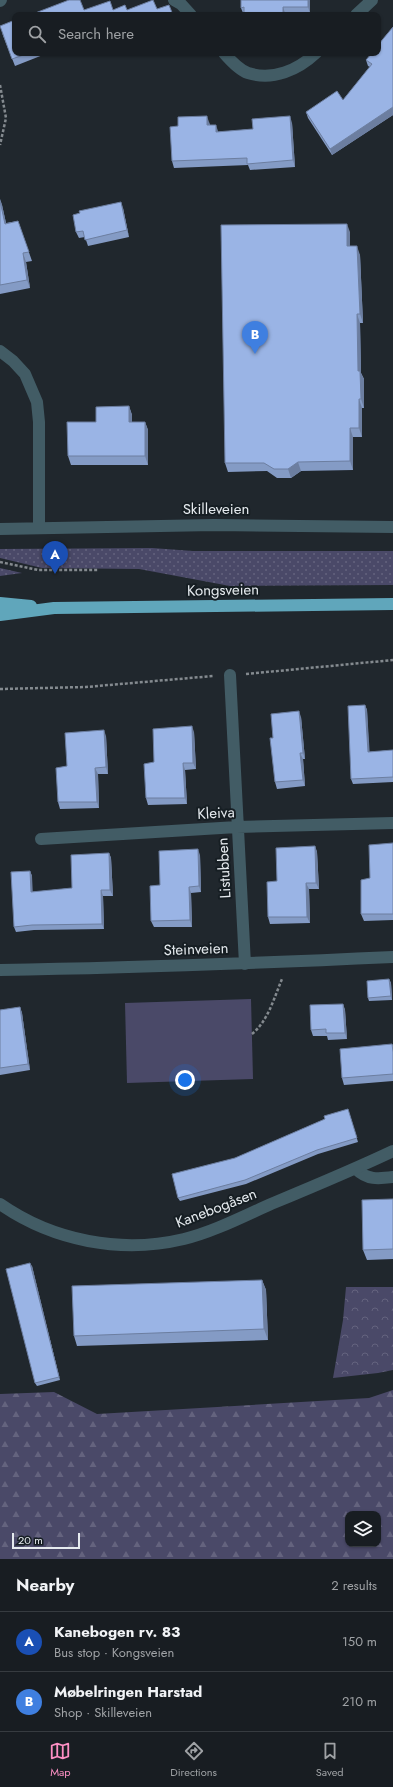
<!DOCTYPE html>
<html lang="en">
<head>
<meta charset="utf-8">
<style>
	:root { --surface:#181d22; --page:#252a2f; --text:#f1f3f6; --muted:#9fa2a5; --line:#363b40; --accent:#fc8fc3 }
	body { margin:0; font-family:Jost,sans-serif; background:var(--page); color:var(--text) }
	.controls { position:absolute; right:12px; bottom:12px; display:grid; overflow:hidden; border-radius:8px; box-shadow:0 1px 3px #0004 }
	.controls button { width:36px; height:36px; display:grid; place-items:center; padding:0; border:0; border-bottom:1px solid var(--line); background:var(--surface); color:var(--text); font:20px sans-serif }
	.scale { position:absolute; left:12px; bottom:10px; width:68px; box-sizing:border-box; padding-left:4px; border:2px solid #e5eaee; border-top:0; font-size:11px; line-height:14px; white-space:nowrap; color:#e5eaee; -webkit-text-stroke:3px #161e23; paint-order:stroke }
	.you { position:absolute; left:185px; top:1080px; width:14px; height:14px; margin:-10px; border:3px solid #fff; border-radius:50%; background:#1a73e8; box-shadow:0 0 0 6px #1a73e833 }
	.badge { display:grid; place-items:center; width:26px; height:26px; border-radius:50%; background:var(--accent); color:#fff; font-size:13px; font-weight:700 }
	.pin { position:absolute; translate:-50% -33px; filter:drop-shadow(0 1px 2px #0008) }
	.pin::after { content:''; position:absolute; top:21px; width:14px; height:12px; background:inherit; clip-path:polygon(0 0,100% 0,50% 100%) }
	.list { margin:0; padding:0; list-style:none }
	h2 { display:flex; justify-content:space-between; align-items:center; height:52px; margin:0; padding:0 16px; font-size:17px }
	h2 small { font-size:13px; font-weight:400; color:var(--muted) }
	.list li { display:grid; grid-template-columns:26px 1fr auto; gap:12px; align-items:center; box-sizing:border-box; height:60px; padding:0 16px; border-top:1px solid var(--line) }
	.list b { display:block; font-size:15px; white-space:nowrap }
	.list p { margin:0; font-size:13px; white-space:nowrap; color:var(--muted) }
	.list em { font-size:13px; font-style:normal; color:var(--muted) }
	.icon { flex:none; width:22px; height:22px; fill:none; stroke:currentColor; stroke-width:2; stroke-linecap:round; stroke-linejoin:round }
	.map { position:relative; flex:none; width:393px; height:1559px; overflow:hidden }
	.search { position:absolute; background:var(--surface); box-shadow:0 1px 3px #0004; left:12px; right:12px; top:12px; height:44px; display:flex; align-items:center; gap:10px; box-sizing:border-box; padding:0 14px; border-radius:8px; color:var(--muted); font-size:15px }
	.sheet { height:172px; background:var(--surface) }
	nav { display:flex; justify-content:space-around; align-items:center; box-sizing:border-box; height:56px; border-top:1px solid var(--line); background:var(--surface); font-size:11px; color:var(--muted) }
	nav a { display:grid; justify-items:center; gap:2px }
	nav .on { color:var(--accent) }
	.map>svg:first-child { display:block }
	.grass { fill:url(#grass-dots) }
	.forest { fill:url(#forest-firs); fill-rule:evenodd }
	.park { fill:url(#park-crowns) }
	.pitch { fill:#4a4968 }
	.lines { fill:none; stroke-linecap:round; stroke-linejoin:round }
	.path { stroke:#848a8f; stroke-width:2.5; stroke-dasharray:3 2; stroke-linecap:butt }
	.lane { stroke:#425c65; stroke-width:12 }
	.street { stroke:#425c65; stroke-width:12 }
	.highway { stroke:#60a6bb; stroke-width:12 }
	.wall { fill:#849bc5 }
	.shaded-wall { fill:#6c7ea0 }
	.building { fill:#9ab4e5; stroke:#6c7ea0 }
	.labels { text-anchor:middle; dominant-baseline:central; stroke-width:4; stroke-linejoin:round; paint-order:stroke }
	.street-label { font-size:15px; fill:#e5eaee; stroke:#161e23 }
</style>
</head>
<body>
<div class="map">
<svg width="393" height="1559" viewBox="0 0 393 1559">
	<defs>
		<pattern id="grass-dots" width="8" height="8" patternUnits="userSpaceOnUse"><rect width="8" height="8" fill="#4a4968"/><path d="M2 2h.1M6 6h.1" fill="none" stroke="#64637e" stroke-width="1.8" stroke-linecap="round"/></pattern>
		<pattern id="forest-firs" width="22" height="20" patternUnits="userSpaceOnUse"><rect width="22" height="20" fill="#4a4968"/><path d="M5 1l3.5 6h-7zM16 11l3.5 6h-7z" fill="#64637e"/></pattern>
		<pattern id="park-crowns" width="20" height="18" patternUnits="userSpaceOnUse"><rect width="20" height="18" fill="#4a4968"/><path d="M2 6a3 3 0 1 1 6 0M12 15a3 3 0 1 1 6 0" fill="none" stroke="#64637e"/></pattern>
	</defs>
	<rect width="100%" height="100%" fill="#20272d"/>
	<path class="grass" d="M 152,548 L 193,551 L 393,551 L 393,585 L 230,586 L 139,569 L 42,568 L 0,558 L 0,549 Z
		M 0,568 L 22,573 L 0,576 Z"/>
	<path class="forest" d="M 393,1390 L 393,1559 L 0,1559 L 0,1394 L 54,1392 L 97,1414 L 369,1398 ZM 348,1514 L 378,1514 L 378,1544 L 348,1544 Z"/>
	<path class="park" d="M 346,1287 L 393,1287 L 393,1370 L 378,1373 L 333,1378 L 343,1320 Z"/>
	<path class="pitch" d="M 251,999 L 253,1079 L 127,1083 L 125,1003 Z"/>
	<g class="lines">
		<path class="path" d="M 0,85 L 6,118 L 0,145
			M 0,562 L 38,570 L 98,570
			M 246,674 L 393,660
			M 0,689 L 86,687 L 213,676
			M 252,1034 C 268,1021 274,998 282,979"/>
		<path class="lane" d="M 356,1169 C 367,1180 378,1179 393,1177"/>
		<path class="street" d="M 174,0 L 181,4 L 191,15
			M 0,1 L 1,0
			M 356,15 L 372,0
			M 224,53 C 230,60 239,70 248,73 C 273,81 298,70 316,53
			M 0,351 L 13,361 L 25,374 L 37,402 L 39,422 L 39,528
			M 0,529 L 214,525 L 393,527
			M 230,675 L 245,964
			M 41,839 L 237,827 L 393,823
			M 0,970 C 131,968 262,963 393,957
			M 0,1204 C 53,1241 121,1254 184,1239 C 213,1232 244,1216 271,1204 C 312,1187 353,1170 393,1151"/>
		<path class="highway" d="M 0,603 L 31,606
			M 0,615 L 54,608 L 393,604"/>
	</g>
	<path class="wall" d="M 241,0 L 310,0 L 310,13 L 243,13 L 241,8 Z
		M 393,27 L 393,115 L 332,155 L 308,118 L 306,112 L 343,100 L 370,67 L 368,66 L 366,60 Z
		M 2,33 L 15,53 L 48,53 L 15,66 Z
		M 81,53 L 91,53 L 83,56 Z
		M 209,122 L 210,125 L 218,132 L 253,129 L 292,123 L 295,167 L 250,170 L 248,165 L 174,168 L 172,161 L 178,126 Z
		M 0,199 L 2,205 L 6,223 L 18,221 L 32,261 L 26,262 L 30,288 L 0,294 Z
		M 123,208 L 129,237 L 88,246 L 85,237 L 79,238 L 76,232 Z
		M 350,232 L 350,246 L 360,255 L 363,323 L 360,323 L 361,373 L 364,379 L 364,408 L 362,408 L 362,437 L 353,437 L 353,470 L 301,471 L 291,478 L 277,478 L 267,471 L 228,472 L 225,463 Z
		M 129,406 L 132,415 L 132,422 L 145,422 L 148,430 L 148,465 L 71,465 L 68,456 L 96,422 Z
		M 365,705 L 367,710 L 369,752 L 393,750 L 393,782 L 353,784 L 351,779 Z
		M 301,717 L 305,759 L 303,759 L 305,786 L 277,789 L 275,782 L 273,738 Z
		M 194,732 L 196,769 L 185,770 L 187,804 L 148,805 L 146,798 L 154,762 Z
		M 106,736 L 108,774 L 98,774 L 99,808 L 60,809 L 58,802 L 67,766 Z
		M 393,843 L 393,920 L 364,921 L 361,914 L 370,878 Z
		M 315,846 L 317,852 L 319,889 L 309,889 L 310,923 L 270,924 L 268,917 L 277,881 Z
		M 109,853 L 111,858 L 113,896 L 103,896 L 104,929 L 34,930 L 16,932 L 14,927 L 30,871 L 32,876 L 32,892 L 72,888 Z
		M 200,855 L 201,892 L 191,893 L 192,927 L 154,927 L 151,921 L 160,885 Z
		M 389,979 L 391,983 L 392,1000 L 369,1001 L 368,998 Z
		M 343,1004 L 345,1010 L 347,1039 L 328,1040 L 327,1036 L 313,1036 L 311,1030 Z
		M 20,1007 L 22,1013 L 30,1070 L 0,1075 L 0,1010 Z
		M 392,1044 L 393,1046 L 393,1081 L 344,1085 L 342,1078 Z
		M 348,1109 L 358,1142 L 318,1154 L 246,1184 L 180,1201 L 178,1198 L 235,1158 L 325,1119 Z
		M 393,1199 L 393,1259 L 367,1260 L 363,1250 Z
		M 32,1266 L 60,1380 L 37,1386 L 35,1383 Z
		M 262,1280 L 266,1290 L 268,1340 L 77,1346 L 74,1336 Z"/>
	<path class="shaded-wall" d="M 308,0 L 310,0 L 310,13 L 308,7 Z
		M 283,7 L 285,13 L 285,15 L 283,15 Z
		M 393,107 L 393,115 L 332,155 L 330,149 Z
		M 207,116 L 209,122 L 210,131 L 207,125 Z
		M 290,116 L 292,123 L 295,167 L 293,160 Z
		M 216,125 L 218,131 L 219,138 L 216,132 Z
		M 0,199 L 2,205 L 8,232 L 5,224 Z
		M 121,202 L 123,208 L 129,237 L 127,230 Z
		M 347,224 L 350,232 L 350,255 L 347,246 Z
		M 357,246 L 360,255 L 363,323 L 360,314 Z
		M 23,253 L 26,262 L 30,288 L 27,280 Z
		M 357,314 L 360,323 L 361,373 L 364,379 L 364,408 L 361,399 L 358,371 Z
		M 359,399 L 362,408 L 362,437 L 359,428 Z
		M 129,406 L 132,415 L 132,430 L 129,422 Z
		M 145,422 L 148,430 L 148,465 L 145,456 Z
		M 350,428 L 353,437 L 353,470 L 350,461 Z
		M 298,462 L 301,471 L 291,478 L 288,469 Z
		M 365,705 L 367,710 L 370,757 L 368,752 Z
		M 299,711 L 301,717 L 305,759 L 303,753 Z
		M 192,726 L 194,732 L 196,769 L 193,763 Z
		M 104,730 L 106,736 L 108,774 L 106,767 Z
		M 300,753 L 303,759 L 305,786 L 303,780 Z
		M 183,763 L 185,770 L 187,804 L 185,798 Z
		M 95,768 L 98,774 L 99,808 L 97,802 Z
		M 315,846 L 317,852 L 319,889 L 316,883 Z
		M 198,849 L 200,855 L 201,892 L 199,886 Z
		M 109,853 L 111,858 L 113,896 L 110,890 Z
		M 30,871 L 32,876 L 33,897 L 31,892 Z
		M 306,883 L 309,889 L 310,923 L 307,917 Z
		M 189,887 L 191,893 L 192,927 L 190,920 Z
		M 101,890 L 103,896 L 104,929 L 102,924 Z
		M 389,979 L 391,983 L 392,1000 L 391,996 Z
		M 343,1004 L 345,1010 L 347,1039 L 345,1033 Z
		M 20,1007 L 22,1013 L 30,1070 L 28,1064 Z
		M 30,1263 L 32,1266 L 60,1380 L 59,1377 Z
		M 262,1280 L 266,1290 L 268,1340 L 264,1329 Z"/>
	<path class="building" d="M 69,0 L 80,0 L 84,10 L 110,1 L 113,10 L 125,5 L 127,10 L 153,0 L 157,9 L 169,5 L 173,15 L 30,15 Z
		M 241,0 L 308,0 L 308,7 L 283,7 L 283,15 L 244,15 L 244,7 L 241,8 Z
		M 15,20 L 15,53 L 29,53 L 12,59 L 0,26 Z
		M 393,27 L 393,107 L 330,149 L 306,112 L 337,91 L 343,100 L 372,64 L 366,60 L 372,53 L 378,53 L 378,45 Z
		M 207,116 L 207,125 L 216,125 L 216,132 L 253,129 L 252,119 L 290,116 L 293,160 L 247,164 L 247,158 L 172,161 L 170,127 L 178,126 L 178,117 Z
		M 0,201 L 5,224 L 18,221 L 29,252 L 23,253 L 27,280 L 0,285 Z
		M 121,202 L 127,230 L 85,240 L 83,231 L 76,232 L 73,215 L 80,213 L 79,211 Z
		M 347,224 L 347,246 L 357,246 L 360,314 L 357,314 L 358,371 L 360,371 L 361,399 L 359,399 L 359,428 L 350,428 L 350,461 L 298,462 L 288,469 L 274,469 L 264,463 L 225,463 L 221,225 Z
		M 129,406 L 129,422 L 145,422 L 145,456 L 68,456 L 67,422 L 96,422 L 96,407 Z
		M 365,705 L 368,752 L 393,750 L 393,777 L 351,779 L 348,706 Z
		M 299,711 L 303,753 L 300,753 L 303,780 L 275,782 L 270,738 L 273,738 L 271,714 Z
		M 192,726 L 193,763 L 183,763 L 185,798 L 146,798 L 144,764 L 154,762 L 153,729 Z
		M 104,730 L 106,767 L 95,768 L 97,802 L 58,802 L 56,768 L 67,766 L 65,733 Z
		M 393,843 L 393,914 L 361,914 L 361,880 L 370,878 L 369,845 Z
		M 315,846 L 316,883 L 306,883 L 307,917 L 268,917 L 267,882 L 277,881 L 276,848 Z
		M 198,849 L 199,886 L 189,887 L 190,920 L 151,921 L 150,886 L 160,885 L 159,851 Z
		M 109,853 L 110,890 L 101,890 L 102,924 L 32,925 L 14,927 L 11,872 L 30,871 L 31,892 L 72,888 L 71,855 Z
		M 389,979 L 391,996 L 368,998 L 367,981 Z
		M 343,1004 L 345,1033 L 326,1033 L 326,1029 L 311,1030 L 310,1005 Z
		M 20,1007 L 28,1064 L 0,1068 L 0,1010 Z
		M 392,1044 L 393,1052 L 393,1074 L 342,1078 L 340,1049 Z
		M 348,1109 L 357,1138 L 317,1150 L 245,1180 L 178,1198 L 172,1174 L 235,1158 L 325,1119 L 324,1116 Z
		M 393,1199 L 393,1249 L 363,1250 L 362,1200 Z
		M 30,1263 L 59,1377 L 35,1383 L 6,1269 Z
		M 262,1280 L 264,1329 L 74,1336 L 72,1286 Z"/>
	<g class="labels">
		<g class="street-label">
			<text x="216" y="509">Skilleveien</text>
			<text transform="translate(223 590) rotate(-1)">Kongsveien</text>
			<text transform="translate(216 813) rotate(-3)">Kleiva</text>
			<text transform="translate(224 868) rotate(-93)">Listubben</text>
			<text transform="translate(196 949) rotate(-2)">Steinveien</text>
			<text transform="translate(216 1208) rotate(-21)">Kanebogåsen</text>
		</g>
	</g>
</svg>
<div class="controls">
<button><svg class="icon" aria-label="layers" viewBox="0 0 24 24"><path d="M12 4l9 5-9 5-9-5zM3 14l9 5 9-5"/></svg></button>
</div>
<div class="scale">20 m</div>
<div class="you"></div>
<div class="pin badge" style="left:55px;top:574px;background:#1a4fb4">A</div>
<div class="pin badge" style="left:255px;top:354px;background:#3f7fe0">B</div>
<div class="search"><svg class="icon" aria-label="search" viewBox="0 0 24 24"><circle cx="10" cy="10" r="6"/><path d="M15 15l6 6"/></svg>Search here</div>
</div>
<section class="sheet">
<h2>Nearby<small>2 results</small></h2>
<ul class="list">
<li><span class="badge" style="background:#1a4fb4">A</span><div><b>Kanebogen rv. 83</b><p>Bus stop · Kongsveien</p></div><em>150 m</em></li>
<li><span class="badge" style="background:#3f7fe0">B</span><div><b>Møbelringen Harstad</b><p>Shop · Skilleveien</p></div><em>210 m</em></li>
</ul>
</section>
<nav>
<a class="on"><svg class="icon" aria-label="map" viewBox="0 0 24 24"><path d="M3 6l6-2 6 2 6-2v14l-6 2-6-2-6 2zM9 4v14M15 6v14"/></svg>Map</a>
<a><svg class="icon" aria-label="directions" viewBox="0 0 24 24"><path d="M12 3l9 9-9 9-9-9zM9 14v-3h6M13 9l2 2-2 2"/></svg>Directions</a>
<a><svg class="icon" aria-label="saved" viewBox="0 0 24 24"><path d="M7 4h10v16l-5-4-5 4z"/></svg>Saved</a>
</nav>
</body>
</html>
